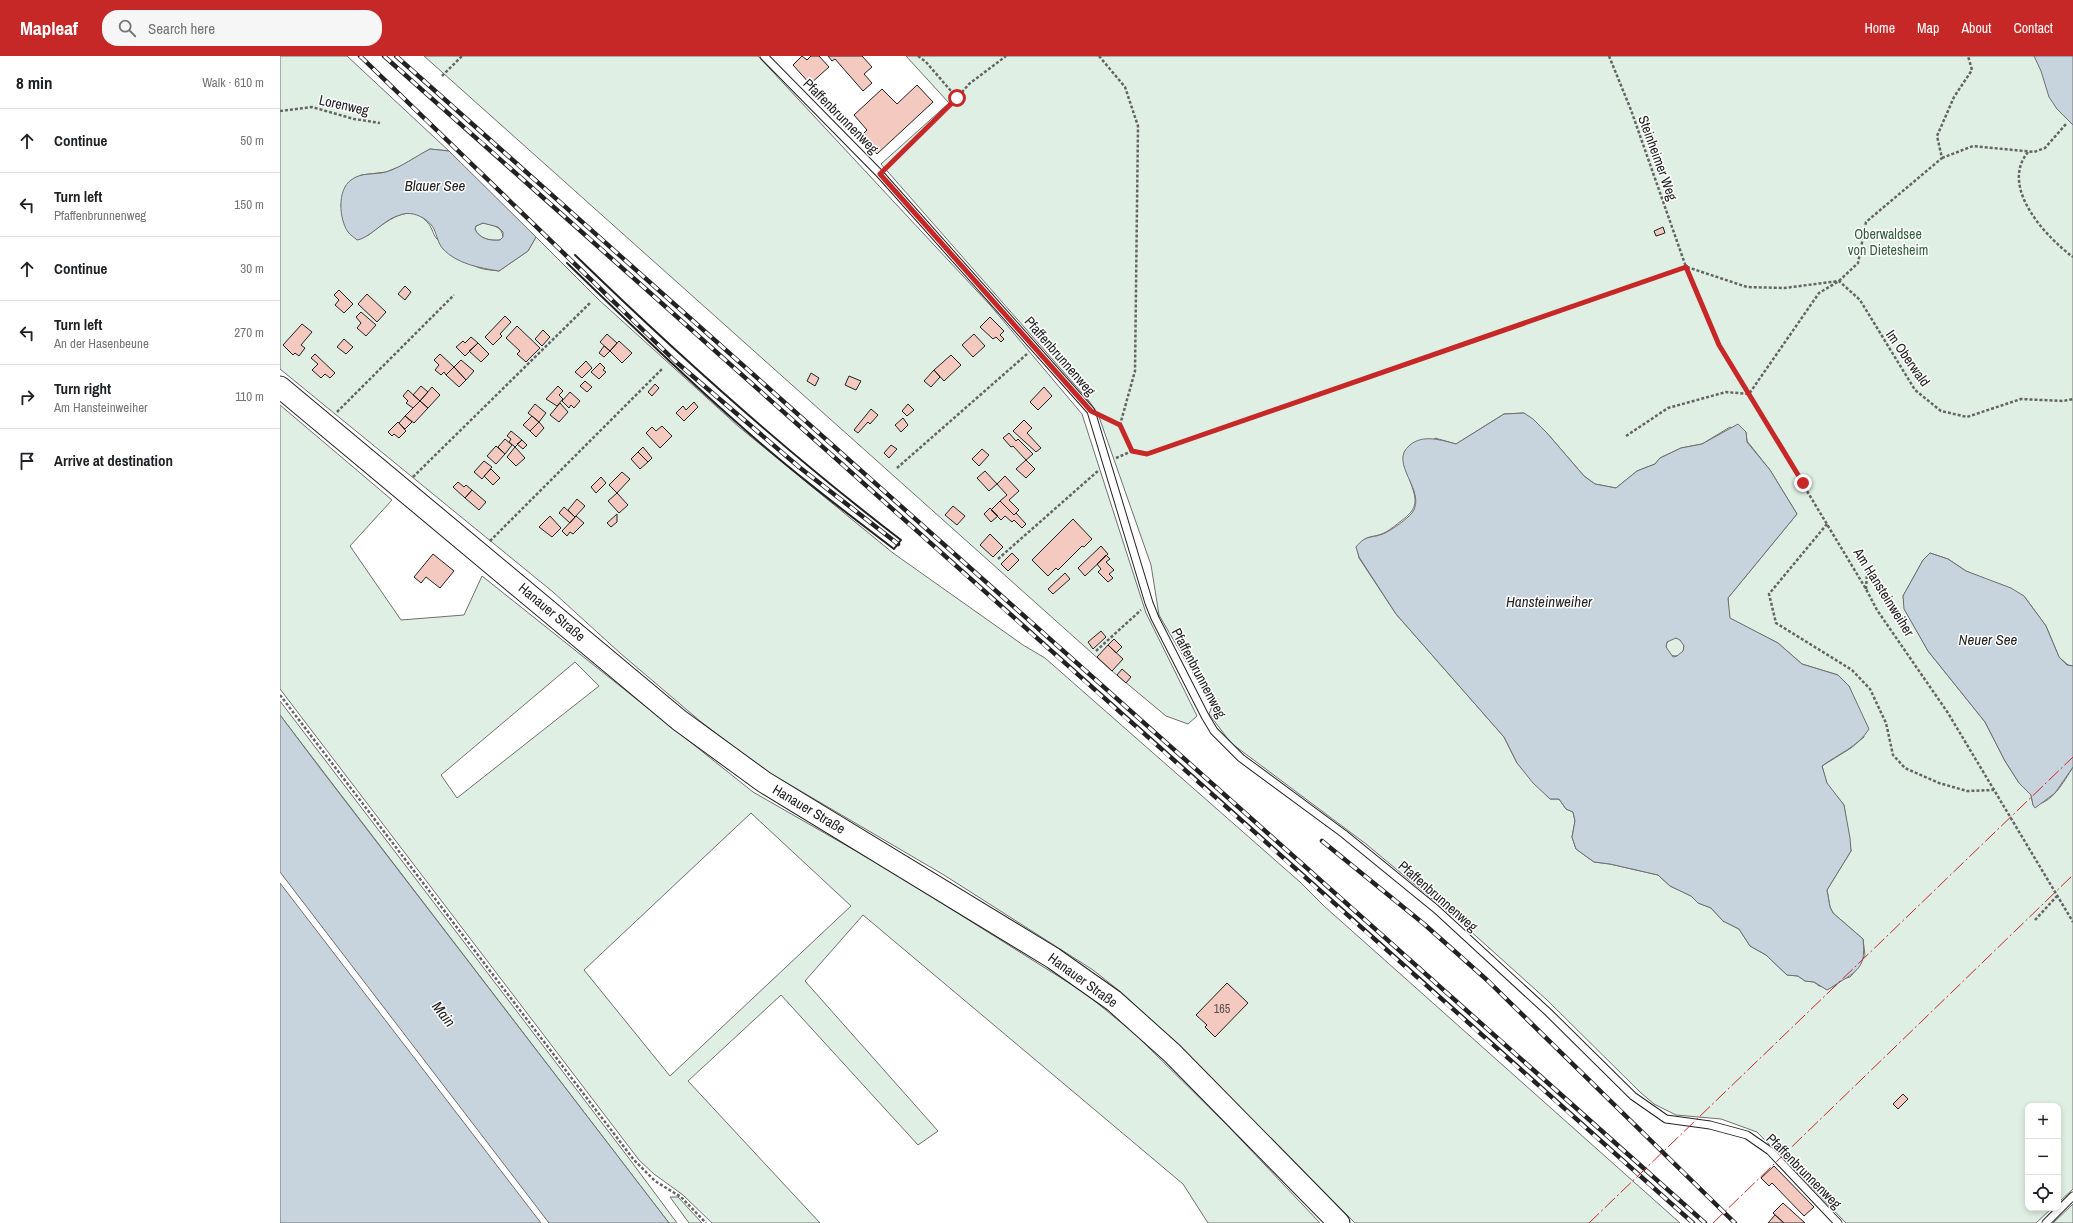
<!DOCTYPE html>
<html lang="en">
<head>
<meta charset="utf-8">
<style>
	:root { --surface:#fff; --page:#f6f6f6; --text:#202124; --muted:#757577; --line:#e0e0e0; --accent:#c62828 }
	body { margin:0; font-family:"Archivo Narrow",sans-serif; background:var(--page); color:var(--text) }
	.controls { position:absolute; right:12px; bottom:12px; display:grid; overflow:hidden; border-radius:8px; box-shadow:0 2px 6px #0003 }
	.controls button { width:36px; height:36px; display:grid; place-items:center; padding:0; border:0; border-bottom:1px solid var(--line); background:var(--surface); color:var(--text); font:20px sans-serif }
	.stop { position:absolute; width:12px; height:12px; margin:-9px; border:3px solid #c62828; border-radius:50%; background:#fff }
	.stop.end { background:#c62828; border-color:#fff; box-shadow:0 1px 4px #0008 }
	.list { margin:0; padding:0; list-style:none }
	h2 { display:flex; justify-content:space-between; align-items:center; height:52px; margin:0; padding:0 16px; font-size:17px }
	h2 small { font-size:13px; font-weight:400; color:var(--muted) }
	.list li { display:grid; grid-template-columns:26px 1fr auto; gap:12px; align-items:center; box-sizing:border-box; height:64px; padding:0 16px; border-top:1px solid var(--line) }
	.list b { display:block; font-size:15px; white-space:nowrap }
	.list p { margin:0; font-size:13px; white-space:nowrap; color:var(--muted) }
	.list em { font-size:13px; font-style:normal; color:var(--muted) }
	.icon { flex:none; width:22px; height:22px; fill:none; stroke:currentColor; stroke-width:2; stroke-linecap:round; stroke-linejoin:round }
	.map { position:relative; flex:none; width:1793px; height:1167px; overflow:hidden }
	header { display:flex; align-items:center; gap:24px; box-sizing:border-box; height:56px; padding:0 20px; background:var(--accent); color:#fff }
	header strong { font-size:19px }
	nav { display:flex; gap:22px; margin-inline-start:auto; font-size:14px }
	.search { width:280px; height:36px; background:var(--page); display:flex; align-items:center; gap:10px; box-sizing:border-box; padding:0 14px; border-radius:16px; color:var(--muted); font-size:15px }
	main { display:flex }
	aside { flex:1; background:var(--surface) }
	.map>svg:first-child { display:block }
	.green { fill:#e0efe3; stroke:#6f6f6f; fill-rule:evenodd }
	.water { fill:#c7d3dd; stroke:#6f6f6f; fill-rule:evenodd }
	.building { fill:#f3c9c0; stroke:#222 }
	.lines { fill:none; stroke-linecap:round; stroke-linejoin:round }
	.service-casing { stroke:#222; stroke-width:9 }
	.primary-casing { stroke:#222; stroke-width:23 }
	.path { stroke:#646464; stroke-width:2.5; stroke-dasharray:3 2; stroke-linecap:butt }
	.service { stroke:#fff; stroke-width:7 }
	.primary { stroke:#fff; stroke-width:21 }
	.rail-casing { stroke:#222; stroke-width:4.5 }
	.rail { stroke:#fff; stroke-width:3; stroke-dasharray:9; stroke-linecap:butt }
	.wall { stroke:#222; stroke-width:2 }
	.power { stroke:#c62828; stroke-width:1; stroke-dasharray:14 3 2 3; stroke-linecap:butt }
	.route { stroke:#c62828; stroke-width:5 }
	.labels { text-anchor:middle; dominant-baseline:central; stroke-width:3; stroke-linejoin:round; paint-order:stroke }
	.number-label { font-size:12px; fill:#564c4a }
	.street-label { font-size:14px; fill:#222; stroke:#fff }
	.park-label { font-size:14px; fill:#2f5e38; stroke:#fff }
	.water-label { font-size:15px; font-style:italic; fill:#222; stroke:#fff }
</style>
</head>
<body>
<header>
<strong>Mapleaf</strong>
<div class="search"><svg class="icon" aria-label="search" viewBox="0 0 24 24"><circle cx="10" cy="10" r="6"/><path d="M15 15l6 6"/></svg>Search here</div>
<nav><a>Home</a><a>Map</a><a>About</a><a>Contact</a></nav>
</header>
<main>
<aside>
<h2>8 min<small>Walk · 610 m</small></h2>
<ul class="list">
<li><svg class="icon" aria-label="ahead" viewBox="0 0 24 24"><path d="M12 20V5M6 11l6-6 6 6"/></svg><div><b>Continue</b></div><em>50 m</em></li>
<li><svg class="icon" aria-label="left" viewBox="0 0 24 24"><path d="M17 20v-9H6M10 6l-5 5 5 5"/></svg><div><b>Turn left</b><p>Pfaffenbrunnenweg</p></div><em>150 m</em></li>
<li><svg class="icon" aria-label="ahead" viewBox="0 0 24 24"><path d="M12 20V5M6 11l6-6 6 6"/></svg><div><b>Continue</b></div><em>30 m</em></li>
<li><svg class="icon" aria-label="left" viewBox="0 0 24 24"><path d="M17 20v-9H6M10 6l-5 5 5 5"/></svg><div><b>Turn left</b><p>An der Hasenbeune</p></div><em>270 m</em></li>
<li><svg class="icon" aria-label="right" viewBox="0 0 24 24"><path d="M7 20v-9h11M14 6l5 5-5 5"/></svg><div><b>Turn right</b><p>Am Hansteinweiher</p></div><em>110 m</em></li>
<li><svg class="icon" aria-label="arrive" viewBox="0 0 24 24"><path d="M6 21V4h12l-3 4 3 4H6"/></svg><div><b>Arrive at destination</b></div></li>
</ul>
</aside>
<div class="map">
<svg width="1793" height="1167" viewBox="0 0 1793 1167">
	<rect width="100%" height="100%" fill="#fff"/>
	<path class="green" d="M 0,0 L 67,0 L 169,95 L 150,93 L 121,110 L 106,116 L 81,119 L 65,131 L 61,150 L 87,180 C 101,170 127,146 144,163 C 153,170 152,178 157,183 C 161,188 189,208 195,210 C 202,214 212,214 219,215 L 248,195 L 256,181 L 318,243 L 459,371 L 613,497 L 743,589 L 765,602 L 1020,826 L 1044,850 L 1400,1167 L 1075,1167 L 899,990 L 842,937 L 813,914 L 664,819 L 483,713 L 420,665 L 340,597 L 273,536 L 0,313 Z
		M 144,0 L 478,0 L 710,249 L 802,358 L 866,557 L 917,660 L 908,668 L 886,660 L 832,615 Z
		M 626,0 L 1793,0 L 1793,610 L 1788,609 L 1779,601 L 1766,570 L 1744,540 L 1686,515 L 1668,503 L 1650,497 L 1643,504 L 1623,540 L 1625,554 L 1648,595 L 1705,666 L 1725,705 L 1739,727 L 1751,739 L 1753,749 C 1772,748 1783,727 1793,711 L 1793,1133 L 1778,1147 L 1778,1050 L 1748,1050 L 1748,1152 L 1772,1152 L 1756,1167 L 1566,1167 L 1477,1076 L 1441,1063 L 1396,1059 L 1374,1048 L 1360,1036 L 1267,944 L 1187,872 L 1086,788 L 951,687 L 929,658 L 932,650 L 879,559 L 871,509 L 818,358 L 809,345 L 601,108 L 669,47 ZM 1244,357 L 1267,377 L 1304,420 L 1315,428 L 1336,432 L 1357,415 L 1375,408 L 1380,402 L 1401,392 L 1422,388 L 1450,371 L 1466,376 L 1467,385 L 1490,414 L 1517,458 L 1448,542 L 1449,562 L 1498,587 L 1522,608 L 1558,619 L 1569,630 L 1572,638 L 1578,651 L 1584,681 L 1571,692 L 1542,710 L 1547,728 L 1564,749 L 1571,795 L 1547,834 L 1550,851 L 1553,857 L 1583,883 L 1585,899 L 1577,913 L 1570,921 L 1563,923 L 1554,931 L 1539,930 L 1534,926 L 1525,925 L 1518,920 L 1507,919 L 1486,899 L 1470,890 L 1459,873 L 1443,865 L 1431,852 L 1418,847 L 1411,840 L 1390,830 L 1378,819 L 1330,808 L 1314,806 L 1296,793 L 1292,781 L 1295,765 L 1293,756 L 1286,753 L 1279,743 L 1270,743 L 1237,707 L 1224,681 L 1116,558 L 1079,502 L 1077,491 C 1087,477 1093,483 1106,476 C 1111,473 1116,469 1121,465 C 1139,452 1137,444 1130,425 L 1155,382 L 1176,388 L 1224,358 Z
		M 203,167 C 212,169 222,170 223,181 L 220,184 C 211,185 199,183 195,173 L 196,170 Z
		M 0,349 L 112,444 L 70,490 L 121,564 L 184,559 L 202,520 L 473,736 L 609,814 L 805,937 L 855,978 L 948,1070 L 1040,1167 L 928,1167 L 903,1128 L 583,859 L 525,925 L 658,1075 L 638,1089 L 501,939 L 408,1025 L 540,1167 L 432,1167 L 403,1139 L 374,1118 L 359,1104 L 0,633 ZM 295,606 L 319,630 L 177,742 L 161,719 ZM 471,757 L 571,850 L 390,1020 L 304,914 Z
		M1386 591a9 9 0 1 1 18 0a9 9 0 1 1-18 0Z
		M 0,645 L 351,1105 L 397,1167 L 389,1167 L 45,718 L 0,659 Z
		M 390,1141 L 398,1141 L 422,1167 L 409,1167 Z
		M 1793,1148 L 1793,1167 L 1773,1167 Z"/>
	<path class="water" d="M 1754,0 L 1793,0 L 1793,69 L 1777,53 L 1769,41 L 1761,15 Z
		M 150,93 L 169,95 L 256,181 L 248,195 L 219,215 C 200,212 177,208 163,193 C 158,187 157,180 154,173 C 148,162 132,154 120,159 C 105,163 95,177 81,183 L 77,184 C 74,181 70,179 68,176 C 59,163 57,134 71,124 C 81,116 95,119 106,116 C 122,111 136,100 150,93 ZM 203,167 L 218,171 L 223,176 L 223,181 L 220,184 C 211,185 199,183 195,173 L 196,170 Z
		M 1244,357 L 1253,363 L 1267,377 L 1304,420 L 1315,428 L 1336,432 L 1357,415 L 1375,408 L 1380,402 L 1401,392 L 1422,388 L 1458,368 L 1466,376 L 1467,386 L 1490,414 L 1517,458 L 1448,542 L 1450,562 L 1498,587 L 1522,608 L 1558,619 L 1569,630 L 1589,673 C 1578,691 1558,698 1542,710 L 1547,727 L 1564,749 L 1570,782 L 1571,795 L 1547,834 L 1550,851 L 1553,857 L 1583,883 C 1585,905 1583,912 1563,924 C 1557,927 1553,931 1547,934 L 1534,926 L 1525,925 L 1518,920 L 1507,919 L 1486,899 L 1470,890 L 1459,873 L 1443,865 L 1431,852 L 1418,847 L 1411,840 L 1390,830 L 1378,819 L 1330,808 L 1314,806 L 1296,793 L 1292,781 L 1295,765 L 1293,756 L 1286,753 L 1279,743 L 1270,743 L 1253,727 L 1237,707 L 1224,681 L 1116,558 L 1079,501 L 1076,491 C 1086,478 1092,483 1105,477 C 1113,473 1127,463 1132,457 C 1148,435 1107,407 1130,389 C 1143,378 1161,384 1176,388 L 1224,358 ZM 1396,582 L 1400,584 L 1404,590 L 1403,595 L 1397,600 L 1393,601 L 1386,591 L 1387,586 Z
		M 1650,497 L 1668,503 L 1686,515 L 1731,532 L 1744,540 L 1766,570 L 1779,601 L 1787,609 L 1793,610 L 1793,711 L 1775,737 L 1755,752 L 1753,749 L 1751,739 L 1739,727 L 1725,705 L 1705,666 L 1648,595 L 1624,553 L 1623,540 L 1643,504 Z
		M 0,659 L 43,716 L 389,1167 L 269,1167 L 0,816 Z
		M 0,827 L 261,1167 L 0,1167 Z"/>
	<path class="building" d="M 522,0 L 527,4 L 531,0 L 539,0 L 549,11 L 530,28 L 513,9 Z
		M 548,0 L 582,0 L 592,11 L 584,18 L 592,27 L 583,35 L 555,3 L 552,5 Z
		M 637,29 L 653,46 L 597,98 L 581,80 L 587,74 L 574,59 L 602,33 L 617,48 Z
		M 1383,171 L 1385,177 L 1376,180 L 1374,175 Z
		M 125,230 L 131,236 L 125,244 L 118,238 Z
		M 59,234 L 73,248 L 64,257 L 55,249 L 59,244 L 54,239 Z
		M 87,238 L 106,256 L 97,266 L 78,248 Z
		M 81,256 L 96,269 L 86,280 L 77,272 L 81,267 L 76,261 Z
		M 225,260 L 231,266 L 220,278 L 222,280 L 213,289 L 205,281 Z
		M 710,261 L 724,275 L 720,279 L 724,283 L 721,286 L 716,281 L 713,283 L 700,271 Z
		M 22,268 L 32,276 L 21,289 L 25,292 L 19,300 L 15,297 L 13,299 L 3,289 Z
		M 237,270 L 260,292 L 246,306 L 237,298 L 240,295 L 226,282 Z
		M 263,274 L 270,281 L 262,290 L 255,283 Z
		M 327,278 L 337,287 L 330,295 L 320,286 Z
		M 694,278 L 705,290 L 693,301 L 682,289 Z
		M 191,281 L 198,287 L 185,300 L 176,291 L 183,285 L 185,287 Z
		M 64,283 L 73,291 L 66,298 L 57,291 Z
		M 339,285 L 352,297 L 342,307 L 330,295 Z
		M 198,287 L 209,298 L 201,306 L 189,295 Z
		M 324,290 L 330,295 L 324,301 L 319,297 Z
		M 35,298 L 55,317 L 50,322 L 45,318 L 41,322 L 32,314 L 38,308 L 31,302 Z
		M 160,298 L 174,311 L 166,319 L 164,316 L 161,319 L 155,314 L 159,309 L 154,304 Z
		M 671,299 L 681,309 L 664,325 L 654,314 Z
		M 181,304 L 194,315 L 186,324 L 174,311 Z
		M 306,305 L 312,312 L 302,322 L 295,316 Z
		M 320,307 L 325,312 L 323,314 L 326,316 L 319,323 L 311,316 Z
		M 174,311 L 186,324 L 179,331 L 166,319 Z
		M 654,314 L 660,321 L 651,331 L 644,325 Z
		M 531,317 L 539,322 L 535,330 L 527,325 Z
		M 569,320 L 581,325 L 576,334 L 565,329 Z
		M 305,325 L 312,331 L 307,336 L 300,330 Z
		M 375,328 L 379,332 L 372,340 L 368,336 Z
		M 141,330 L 148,336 L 140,345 L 133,339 Z
		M 278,330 L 283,335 L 279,339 L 283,343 L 277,350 L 266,343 Z
		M 152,331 L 160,339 L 148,352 L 140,345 Z
		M 764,331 L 772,340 L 758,354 L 750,346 Z
		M 128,334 L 140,345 L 133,352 L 126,347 L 128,345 L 123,340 Z
		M 290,336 L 300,345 L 294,352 L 291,349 L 289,352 L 282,345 Z
		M 140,345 L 148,352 L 134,367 L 125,360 Z
		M 414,346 L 418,351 L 404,365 L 396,357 L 403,350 L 406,354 Z
		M 280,347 L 288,356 L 279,366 L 270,359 Z
		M 255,348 L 266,357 L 259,366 L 248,357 Z
		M 628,348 L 634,354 L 627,360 L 622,355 Z
		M 591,353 L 598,359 L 590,368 L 588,366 L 578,377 L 574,374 Z
		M 125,360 L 132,366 L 125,373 L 119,367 Z
		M 252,360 L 259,366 L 250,375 L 243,369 Z
		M 623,362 L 628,369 L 621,376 L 615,369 Z
		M 744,364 L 752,372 L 747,377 L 761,392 L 756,396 L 733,375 Z
		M 118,366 L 126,375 L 119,382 L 114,378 L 112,380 L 108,376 Z
		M 259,366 L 264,372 L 256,381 L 250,375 Z
		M 382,370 L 392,380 L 380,392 L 366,377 L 372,371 L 376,375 Z
		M 231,375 L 242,384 L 235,391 L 229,386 L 231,383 L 227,380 Z
		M 729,377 L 736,385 L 738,383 L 753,398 L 746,404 L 733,390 L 731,391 L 723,382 Z
		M 225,383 L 232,389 L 225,398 L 218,391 Z
		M 242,384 L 247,389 L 243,393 L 237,388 Z
		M 611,389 L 617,393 L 609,402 L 604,397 Z
		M 216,390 L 225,398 L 216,408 L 207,400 Z
		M 235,391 L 245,402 L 236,410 L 227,401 Z
		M 363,391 L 372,402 L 368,406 L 358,396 Z
		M 702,393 L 709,399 L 699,410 L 692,403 Z
		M 358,396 L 368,406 L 360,413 L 351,403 Z
		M 746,404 L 755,413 L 746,422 L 736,413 Z
		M 204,405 L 212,411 L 202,423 L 194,416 Z
		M 211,413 L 220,422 L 213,429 L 204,420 Z
		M 705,415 L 717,428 L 709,435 L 697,422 Z
		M 342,416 L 350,423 L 337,437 L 329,429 Z
		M 725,420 L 739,435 L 729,444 L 739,454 L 734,459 L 720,445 L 727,439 L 717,428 Z
		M 321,421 L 326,427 L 316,437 L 311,431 Z
		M 178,426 L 184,431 L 186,429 L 192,434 L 185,442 L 173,431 Z
		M 192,434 L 206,446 L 199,454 L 185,442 Z
		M 337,437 L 348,449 L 339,457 L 328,445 Z
		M 297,443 L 305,450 L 295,461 L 288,454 Z
		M 720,445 L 734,459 L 736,457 L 746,468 L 742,472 L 734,464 L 732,466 L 725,460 L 721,464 L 711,454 Z
		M 673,450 L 685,460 L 677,469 L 665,459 Z
		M 284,451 L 295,461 L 290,467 L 279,457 Z
		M 710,452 L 718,460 L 711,466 L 704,458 Z
		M 337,458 L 337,466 L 331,471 L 327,467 Z
		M 270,460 L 281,472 L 272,481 L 259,471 Z
		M 296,460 L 304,467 L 293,478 L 290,476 L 287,480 L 282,475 Z
		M 793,463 L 812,483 L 804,491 L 802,490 L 778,514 L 776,512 L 768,520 L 752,504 Z
		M 710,478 L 723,491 L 713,501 L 700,489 Z
		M 821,490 L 828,498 L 805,520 L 798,512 Z
		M 732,497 L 739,504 L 728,515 L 721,508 Z
		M 153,498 L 174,515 L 160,532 L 146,521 L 141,527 L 134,521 Z
		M 826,499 L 830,503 L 826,506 L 834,514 L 829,518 L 833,522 L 828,526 L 818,516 L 821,513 L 817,508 Z
		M 785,517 L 790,523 L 773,538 L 768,533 Z
		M 821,575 L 826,581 L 813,593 L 808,586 Z
		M 834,583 L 842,591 L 836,597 L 828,589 Z
		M 828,589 L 843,603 L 832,615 L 817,601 Z
		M 842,613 L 851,621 L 846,627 L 837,619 Z
		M 947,927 L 968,947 L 935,981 L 925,971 L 927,969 L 916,959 Z
		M 1623,1038 L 1628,1043 L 1618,1053 L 1613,1048 Z
		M 1494,1110 L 1534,1151 L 1524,1160 L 1492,1127 L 1489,1130 L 1481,1122 Z
		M 1503,1147 L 1525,1167 L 1504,1167 L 1493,1157 Z
		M 1495,1159 L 1504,1167 L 1488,1167 Z"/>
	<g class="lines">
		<g class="service-casing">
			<path id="service" d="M 484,0 L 600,118 L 811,355 L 869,547 L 875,562 L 925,660 L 934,675 L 961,702 L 1064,778 L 1156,853 L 1268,956 L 1353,1040 L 1386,1063 L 1430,1069 L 1467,1079 L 1490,1095 L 1558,1167
				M 1766,1167 L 1793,1140"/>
		</g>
		<g class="primary-casing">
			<path id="primary" d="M 0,331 L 399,664 L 484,726 L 773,902 L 834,945 L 892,997 L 1059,1167"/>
		</g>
		<path class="path" d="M 638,0 L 646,6 L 677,42 L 689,28 L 726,0
			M 819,0 L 845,31 L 858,70 L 855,315 L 840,369
			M 1329,0 L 1351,54 L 1406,211 L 1439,289 L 1586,533 L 1597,554 L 1668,657 L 1793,866
			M 162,20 L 182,0
			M 0,55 L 32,51 L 74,63 L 100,67
			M 1748,96 C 1719,131 1766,181 1793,201
			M 1662,102 L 1693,90 L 1754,96 L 1765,92 L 1786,68
			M 607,111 L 677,42
			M 1407,211 L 1467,231 L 1504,232 L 1559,225 L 1580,244 L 1635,334 L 1661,355 L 1687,361 L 1741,343 L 1783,345 L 1793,343
			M 57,356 L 174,239
			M 823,361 L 840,369 L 852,395
			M 1346,380 L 1388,352 L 1446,336 L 1469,338 L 1539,237 L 1559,225 L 1578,207 L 1586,166 L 1662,102 L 1657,80 L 1674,41 L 1692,14 L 1688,0
			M 836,402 L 852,395 L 867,398 L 1406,211
			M 617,412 L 747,298
			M 133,421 L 311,246
			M 1547,468 L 1489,538 L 1496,567 L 1572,614 L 1590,633 L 1606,667 L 1613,699 L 1625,712 L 1659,727 L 1687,735 L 1714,734
			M 210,485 L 382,313
			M 718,503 L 819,414
			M 1586,533 L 1587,517 L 1590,510
			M 816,595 L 861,554
			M 0,639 L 354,1104 L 375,1125 L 401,1141 L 426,1167
			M 1755,864 L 1777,840"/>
		<use href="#service" class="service"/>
		<use href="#primary" class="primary"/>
		<g class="rail-casing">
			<path id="rail" d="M 80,0 L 395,305 L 519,411 L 618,488
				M 104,0 C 541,388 975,779 1413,1167
				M 116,0 L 1425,1167
				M 1042,785 L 1144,868 L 1207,924 L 1455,1167"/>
		</g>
		<use href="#rail" class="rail"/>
		<path class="wall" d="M 287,207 C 342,260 397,314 454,364 C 505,410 560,452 614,493 L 621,484 C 506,396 399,300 295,199"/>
		<path class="power" d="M 1309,1167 L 1793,701
			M 1433,1167 L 1793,819"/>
	</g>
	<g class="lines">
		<path class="route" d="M 677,42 L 600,118 L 811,355 L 840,369 L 852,395 L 867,398 L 1406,211 L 1439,289 L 1523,427"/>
	</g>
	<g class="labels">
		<g class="number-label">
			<text x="942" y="953">165</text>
		</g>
		<g class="street-label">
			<text transform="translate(64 49) rotate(13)">Lorenweg</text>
			<text transform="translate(561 60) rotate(45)">Pfaffenbrunnenweg</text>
			<text transform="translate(1378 102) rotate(70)">Steinheimer Weg</text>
			<text transform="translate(780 300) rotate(49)">Pfaffenbrunnenweg</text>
			<text transform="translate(1628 302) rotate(55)">Im Oberwald</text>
			<text transform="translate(1604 536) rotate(58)">Am Hansteinweiher</text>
			<text transform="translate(272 556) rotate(40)">Hanauer Straße</text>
			<text transform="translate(919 617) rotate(62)">Pfaffenbrunnenweg</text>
			<text transform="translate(529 753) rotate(31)">Hanauer Straße</text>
			<text transform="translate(1158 840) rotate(41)">Pfaffenbrunnenweg</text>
			<text transform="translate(803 924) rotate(36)">Hanauer Straße</text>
			<text transform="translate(1524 1115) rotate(45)">Pfaffenbrunnenweg</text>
		</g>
		<g class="park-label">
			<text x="1608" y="178">Oberwaldsee<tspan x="1608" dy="16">von Dietesheim</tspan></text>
		</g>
		<g class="water-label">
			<text x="155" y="129">Blauer See</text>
			<text x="1269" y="545">Hansteinweiher</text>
			<text x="1708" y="583">Neuer See</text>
			<text transform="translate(164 958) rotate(52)">Main</text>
		</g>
	</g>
</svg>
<div class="controls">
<button>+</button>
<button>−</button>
<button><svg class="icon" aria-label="locate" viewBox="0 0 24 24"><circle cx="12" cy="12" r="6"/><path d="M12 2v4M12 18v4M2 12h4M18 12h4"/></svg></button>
</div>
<div class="stop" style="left:677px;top:42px"></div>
<div class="stop end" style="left:1523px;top:427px"></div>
</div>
</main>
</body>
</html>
